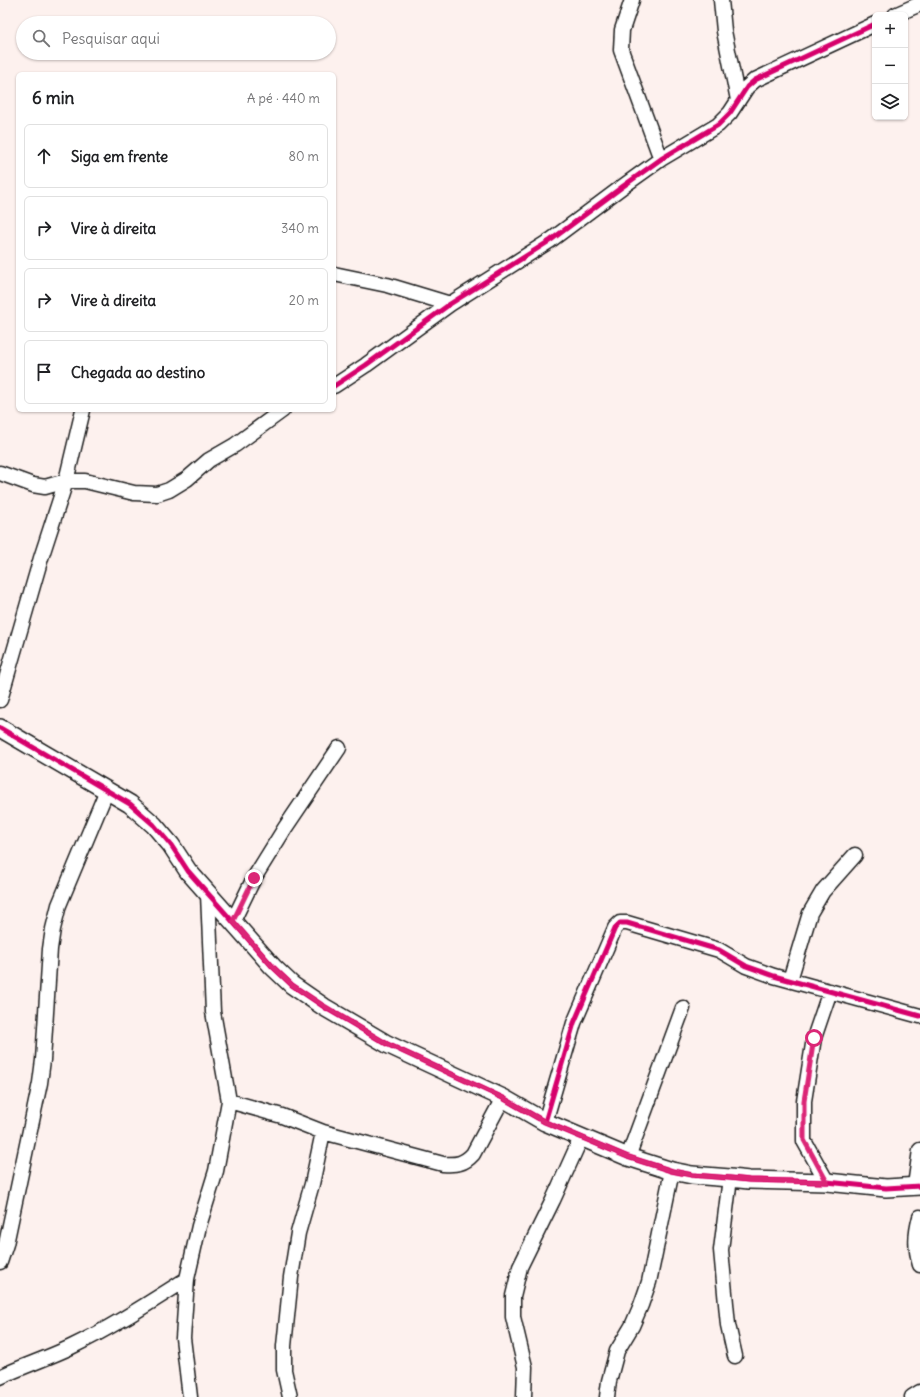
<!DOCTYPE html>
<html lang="pt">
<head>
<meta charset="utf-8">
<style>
	:root { --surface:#fff; --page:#f6f6f6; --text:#202124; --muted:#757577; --line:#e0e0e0 }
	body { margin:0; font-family:Delius,sans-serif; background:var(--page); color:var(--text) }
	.controls { position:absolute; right:12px; top:12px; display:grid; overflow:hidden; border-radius:6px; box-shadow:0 1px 3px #0004 }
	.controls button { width:36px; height:36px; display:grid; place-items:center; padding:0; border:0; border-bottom:1px solid var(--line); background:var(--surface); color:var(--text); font:20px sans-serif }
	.stop { position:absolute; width:12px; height:12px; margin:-9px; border:3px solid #db2777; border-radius:50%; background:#fff }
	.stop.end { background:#db2777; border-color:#fff; box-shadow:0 1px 4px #0008 }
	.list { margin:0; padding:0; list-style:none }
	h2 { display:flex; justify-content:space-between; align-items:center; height:52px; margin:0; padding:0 16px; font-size:17px }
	h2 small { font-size:13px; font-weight:400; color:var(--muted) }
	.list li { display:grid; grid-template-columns:26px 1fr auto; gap:12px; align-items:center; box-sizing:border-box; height:64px; margin:0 8px 8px; padding:0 8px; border:1px solid var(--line); border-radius:6px }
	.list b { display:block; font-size:15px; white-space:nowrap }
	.list em { font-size:13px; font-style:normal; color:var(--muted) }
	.icon { flex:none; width:22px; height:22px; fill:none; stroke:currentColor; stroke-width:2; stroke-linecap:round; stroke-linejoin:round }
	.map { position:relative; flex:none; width:920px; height:1397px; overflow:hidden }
	.search { position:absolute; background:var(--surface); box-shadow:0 1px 3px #0004; left:16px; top:16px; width:320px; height:44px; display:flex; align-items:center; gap:10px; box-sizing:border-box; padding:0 14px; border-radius:22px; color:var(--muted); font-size:15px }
	.panel { position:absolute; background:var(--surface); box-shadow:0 1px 3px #0004; left:16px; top:72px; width:320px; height:340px; border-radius:6px }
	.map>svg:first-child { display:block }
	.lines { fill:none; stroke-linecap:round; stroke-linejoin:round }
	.minor-casing { stroke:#1c1c1c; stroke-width:17 }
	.tertiary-casing { stroke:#1c1c1c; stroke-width:20 }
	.minor { stroke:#fff; stroke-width:14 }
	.tertiary { stroke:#fff; stroke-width:17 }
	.cycleway-casing { stroke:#fff; stroke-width:8 }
	.cycleway { stroke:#d6006c; stroke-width:5 }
	.route { stroke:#db2777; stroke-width:5 }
</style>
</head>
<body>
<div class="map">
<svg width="920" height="1397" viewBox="0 0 920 1397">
	<rect width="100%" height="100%" fill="#fdf1ee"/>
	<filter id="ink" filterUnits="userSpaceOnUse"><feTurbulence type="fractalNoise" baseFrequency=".025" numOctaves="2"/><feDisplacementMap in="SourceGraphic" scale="8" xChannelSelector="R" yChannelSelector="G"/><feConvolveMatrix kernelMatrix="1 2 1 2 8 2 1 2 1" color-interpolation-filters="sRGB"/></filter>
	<g filter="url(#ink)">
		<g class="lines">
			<g class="minor-casing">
				<path id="minor" d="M 632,0 L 622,30 L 621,50 L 661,159
					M 721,0 L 724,31 L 738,100
					M 895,15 L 920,4
					M 334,274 L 387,285 L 450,304
					M 334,386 L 366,365 L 450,304 L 551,240 L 622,187 L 661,159 L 718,125 L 730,113 L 747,87 L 755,80 L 875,24
					M 0,473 L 33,485 L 45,487 L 66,481 L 85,481 L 134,493 L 157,494 L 169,490 L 187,479 L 209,460 L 235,445 L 283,410
					M 0,700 L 41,558 L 66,481 L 83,410
					M 233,921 L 254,878 L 285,828 L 339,748
					M 790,980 L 810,913 L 823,891 L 855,855
					M 229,1101 L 282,1116 L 323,1132 L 443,1164 C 456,1165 464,1164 473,1154 L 503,1098
					M 545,1122 L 574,1023 L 615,928 L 620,923 L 627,923 L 719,950 L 746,966 L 774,976 L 920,1016
					M 628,1157 L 683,1008
					M 730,1178 L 721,1250 L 728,1325 L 735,1356
					M 827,1182 L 804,1141 L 804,1101 L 814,1038 L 830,991
					M 915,1186 L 920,1150
					M 920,1217 C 915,1236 915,1247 920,1265
					M 0,1262 L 6,1244 L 40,1083 L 43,1060 L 50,949 L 53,929 L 59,905 L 107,790
					M 0,1377 C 23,1366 48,1358 71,1347 C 111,1328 149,1303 187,1279
					M 190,1397 L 183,1338 L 187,1279 L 199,1226 L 216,1171 L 229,1101 L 213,1012 L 208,894
					M 290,1397 L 284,1370 L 284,1346 L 291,1277 L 298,1233 L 312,1184 L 323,1132
					M 524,1397 L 525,1367 L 513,1317 L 513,1296 L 520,1267 L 553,1200 L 581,1138
					M 607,1397 L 609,1381 L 617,1351 L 632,1326 L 641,1305 L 649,1282 L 672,1171
					M 912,1397 L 920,1392"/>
			</g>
			<g class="tertiary-casing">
				<path id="tertiary" d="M 0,728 L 130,804 L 154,825 L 171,845 L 188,871 L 273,967 L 292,985 L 324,1007 L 387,1044 L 503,1098 L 545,1122 L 628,1157 L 672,1171 L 692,1175 L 730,1178 L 749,1180 L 827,1182 L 886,1188 L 920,1186"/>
			</g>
			<use href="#minor" class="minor"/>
			<use href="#tertiary" class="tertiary"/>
			<g class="cycleway-casing">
				<path id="cycleway" d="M 334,386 L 366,365 L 450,304 L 551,240 L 622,187 L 661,159 L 718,125 L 730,113 L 747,87 L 755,80 L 875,24
					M 0,728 L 130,804 L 154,825 L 171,845 L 188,871 L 273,967 L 292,985 L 324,1007 L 387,1044 L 503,1098 L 545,1122 L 628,1157 L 672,1171 L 692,1175 L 730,1178 L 749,1180 L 827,1182 L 886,1188 L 920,1186
					M 545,1122 L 574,1023 L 615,928 L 620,923 L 627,923 L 719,950 L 746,966 L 774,976 L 920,1016"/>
			</g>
			<use href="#cycleway" class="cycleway"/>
		</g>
	</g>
	<g class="lines" filter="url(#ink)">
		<path class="route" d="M 254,878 L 233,921 L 273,967 L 292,985 L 324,1006 L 387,1044 L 503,1098 L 545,1122 L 628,1157 L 672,1171 L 692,1175 L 730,1178 L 749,1180 L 827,1182 L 804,1140 L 804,1101 L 814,1038"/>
	</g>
</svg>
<div class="controls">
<button>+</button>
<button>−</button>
<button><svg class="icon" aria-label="layers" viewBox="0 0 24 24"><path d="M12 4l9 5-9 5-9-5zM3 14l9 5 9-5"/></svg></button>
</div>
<div class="stop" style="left:814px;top:1038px"></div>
<div class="stop end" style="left:254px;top:878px"></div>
<div class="search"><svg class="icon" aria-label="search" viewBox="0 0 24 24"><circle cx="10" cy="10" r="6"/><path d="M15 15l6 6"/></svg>Pesquisar aqui</div>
<section class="panel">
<h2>6 min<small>A pé · 440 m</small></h2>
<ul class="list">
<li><svg class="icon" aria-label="ahead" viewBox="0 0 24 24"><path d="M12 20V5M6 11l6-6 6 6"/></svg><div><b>Siga em frente</b></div><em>80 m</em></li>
<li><svg class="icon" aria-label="right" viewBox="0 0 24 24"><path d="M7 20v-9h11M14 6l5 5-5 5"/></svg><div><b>Vire à direita</b></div><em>340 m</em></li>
<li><svg class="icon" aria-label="right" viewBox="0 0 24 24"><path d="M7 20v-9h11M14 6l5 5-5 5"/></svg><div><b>Vire à direita</b></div><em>20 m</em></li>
<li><svg class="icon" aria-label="arrive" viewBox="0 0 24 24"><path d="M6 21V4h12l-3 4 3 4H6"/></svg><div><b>Chegada ao destino</b></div></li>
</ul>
</section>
</div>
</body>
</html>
